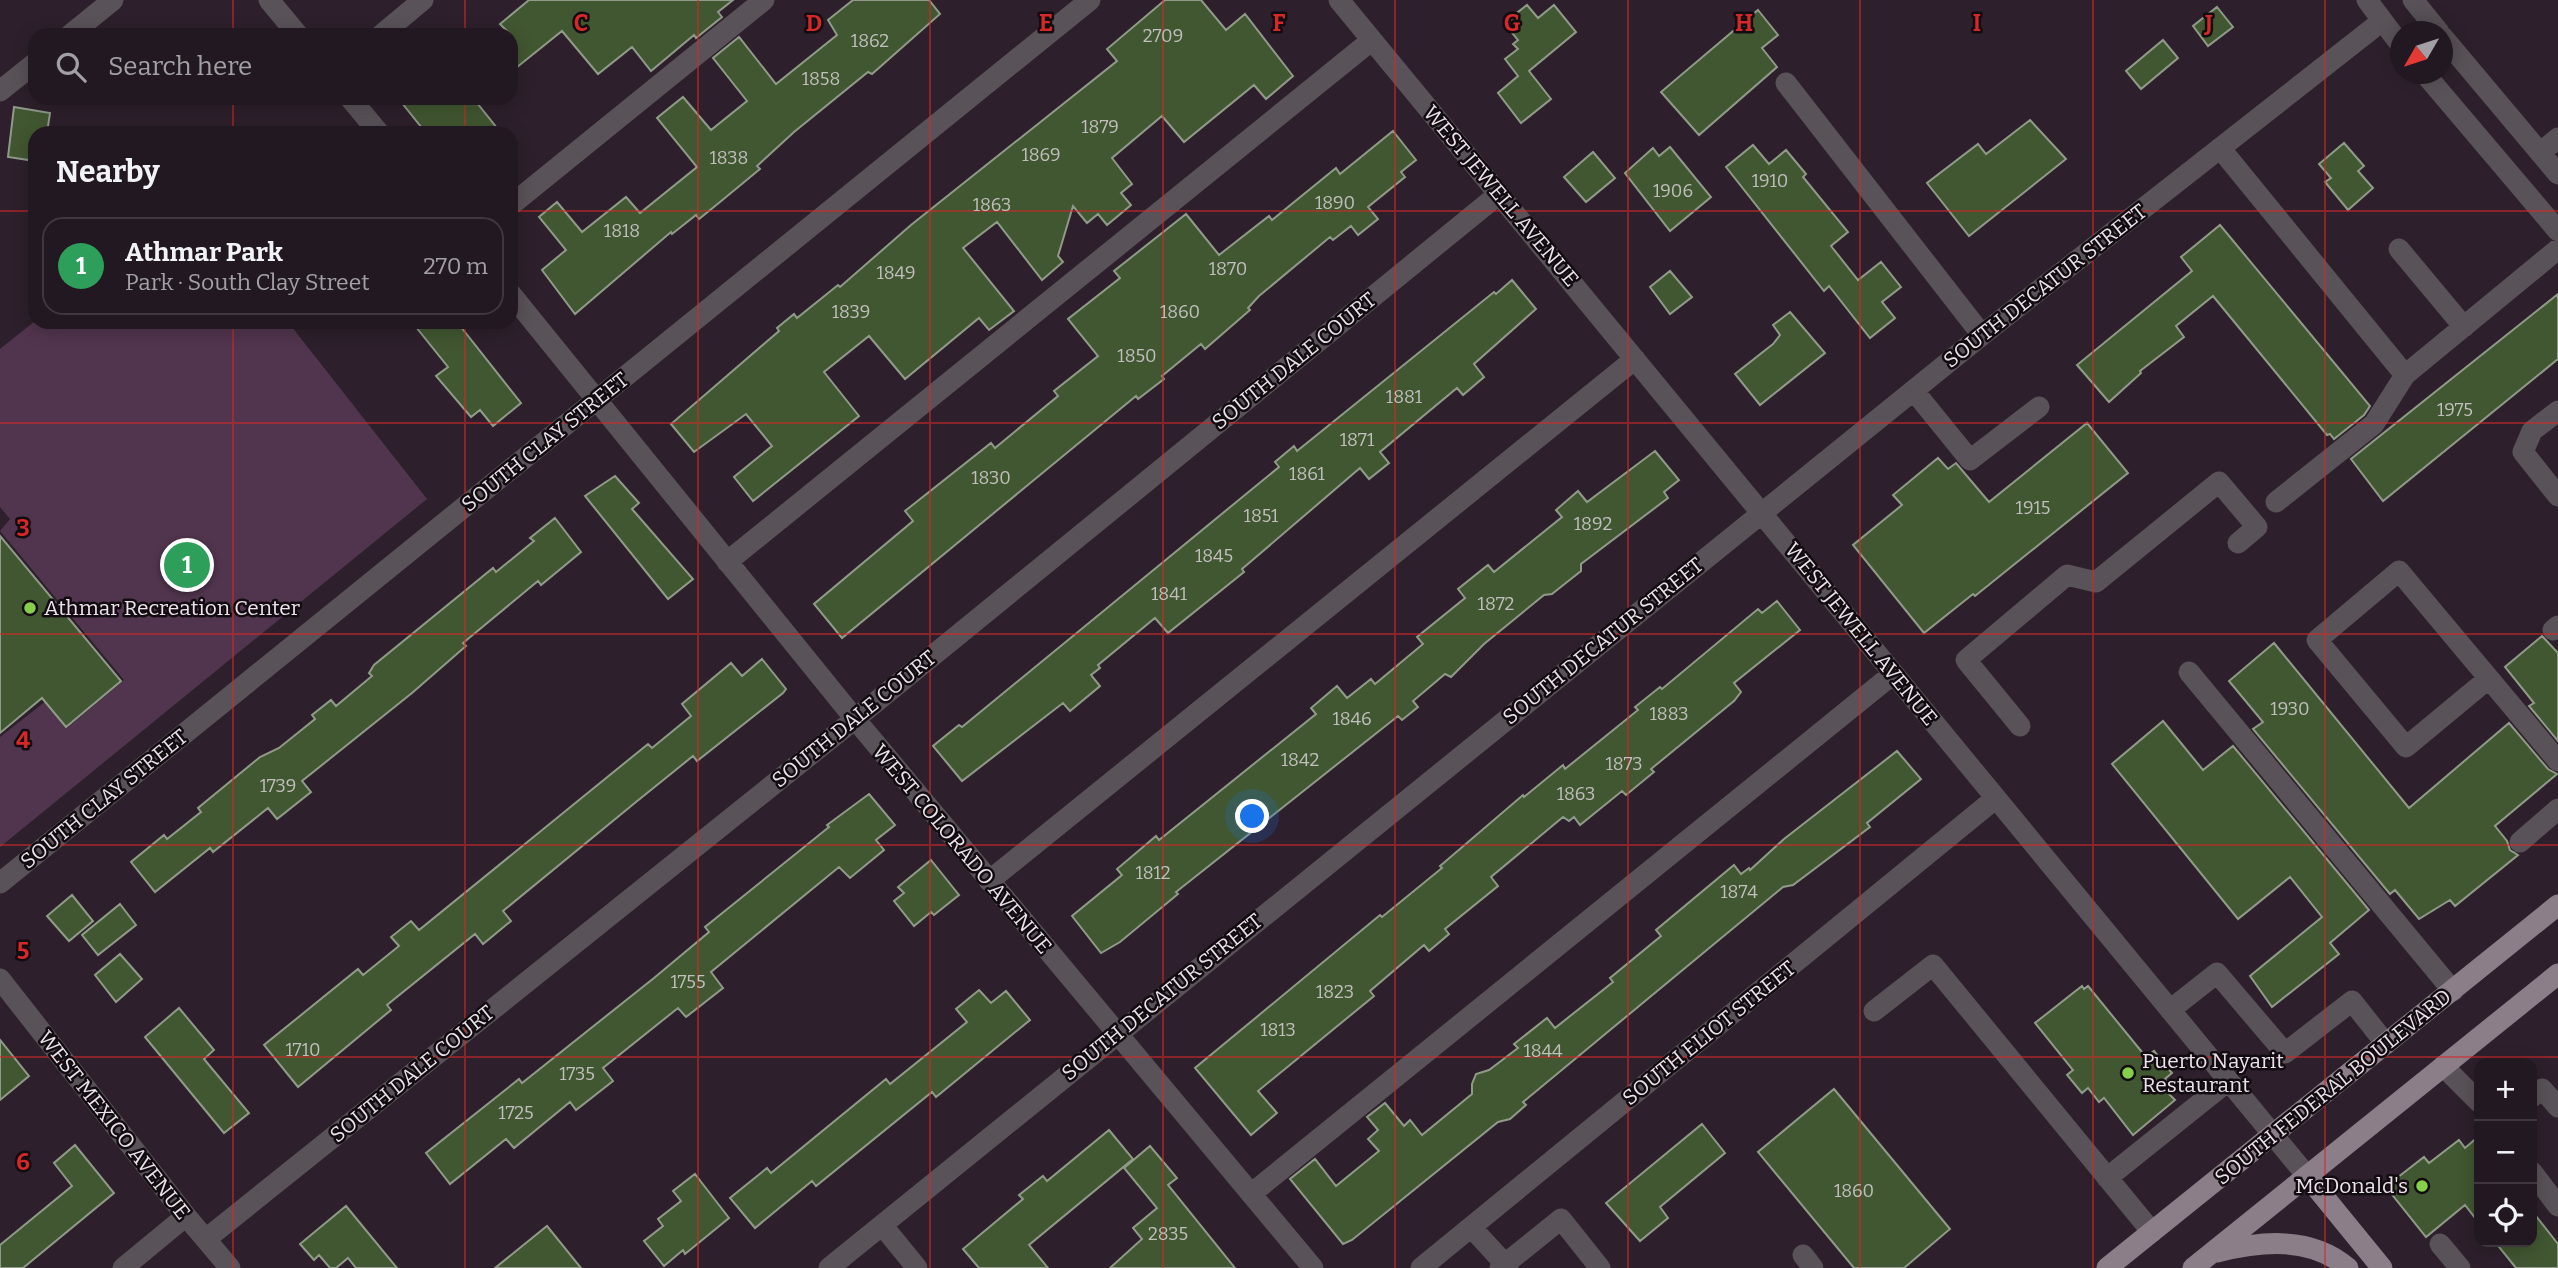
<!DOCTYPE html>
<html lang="en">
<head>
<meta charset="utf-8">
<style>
	:root { --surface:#221821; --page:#2a212a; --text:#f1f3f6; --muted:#a2a0a5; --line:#3f373f; --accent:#1a73e8 }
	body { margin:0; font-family:Bitter,serif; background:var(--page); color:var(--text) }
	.controls { position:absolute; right:21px; bottom:21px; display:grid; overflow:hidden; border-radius:14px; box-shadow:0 4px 18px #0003 }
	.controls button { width:63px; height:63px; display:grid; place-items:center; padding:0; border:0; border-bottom:2px solid var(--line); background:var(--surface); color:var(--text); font:35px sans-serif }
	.compass { position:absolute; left:2390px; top:21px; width:63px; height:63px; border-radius:50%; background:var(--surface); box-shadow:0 4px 18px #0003; rotate:231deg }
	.you { position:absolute; left:1253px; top:817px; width:24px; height:24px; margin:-18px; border:5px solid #fff; border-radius:50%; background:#1a73e8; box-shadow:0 0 0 10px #1a73e833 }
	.badge { display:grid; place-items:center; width:46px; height:46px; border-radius:50%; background:var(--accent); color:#fff; font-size:23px; font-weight:700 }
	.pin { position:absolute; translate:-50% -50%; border:4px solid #fff; box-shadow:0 2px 7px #0006 }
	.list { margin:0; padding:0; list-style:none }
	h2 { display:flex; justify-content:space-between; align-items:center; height:91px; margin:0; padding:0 28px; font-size:30px }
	h2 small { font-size:23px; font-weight:400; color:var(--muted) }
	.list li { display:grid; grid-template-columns:46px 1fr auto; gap:21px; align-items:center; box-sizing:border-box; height:98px; margin:0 14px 14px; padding:0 14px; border:2px solid var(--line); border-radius:21px }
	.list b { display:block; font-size:26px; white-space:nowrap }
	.list p { margin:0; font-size:23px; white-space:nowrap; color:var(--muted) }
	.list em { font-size:23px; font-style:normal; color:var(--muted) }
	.icon { flex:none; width:38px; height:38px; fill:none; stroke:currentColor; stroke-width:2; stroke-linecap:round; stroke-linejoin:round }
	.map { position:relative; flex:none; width:2558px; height:1268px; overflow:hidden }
	.search { position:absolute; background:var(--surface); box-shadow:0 4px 18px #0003; left:28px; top:28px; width:490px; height:77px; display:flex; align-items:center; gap:18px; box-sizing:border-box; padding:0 24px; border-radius:21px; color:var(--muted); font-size:26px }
	.panel { position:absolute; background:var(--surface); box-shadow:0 4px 18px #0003; left:28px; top:126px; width:490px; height:203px; border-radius:21px }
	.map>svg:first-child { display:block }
	.green { fill:#51354e }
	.building { fill:#415731; stroke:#8f9a88; stroke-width:2 }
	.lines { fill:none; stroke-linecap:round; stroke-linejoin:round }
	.minor { stroke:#595258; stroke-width:21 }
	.major { stroke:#8b7e89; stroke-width:21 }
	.grid { fill:none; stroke:#d62828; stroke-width:2; stroke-opacity:0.55 }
	.poi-dot { fill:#86cf4b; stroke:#120c11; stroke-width:2.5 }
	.labels { text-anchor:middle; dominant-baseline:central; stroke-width:5; stroke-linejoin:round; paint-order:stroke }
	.number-label { font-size:18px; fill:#c0bfbc }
	.street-label { font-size:21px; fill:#ebe2ea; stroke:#120c11 }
	.poi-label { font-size:21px; fill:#ebe2ea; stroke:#120c11; text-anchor:start }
	.grid-label { font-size:23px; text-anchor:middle; font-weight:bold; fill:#d62828; stroke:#120c11; stroke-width:5; stroke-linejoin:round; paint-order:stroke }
</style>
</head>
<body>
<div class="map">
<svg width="2558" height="1268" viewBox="0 0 2558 1268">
	<rect width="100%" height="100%" fill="#2d202c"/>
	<path class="green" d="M 35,321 L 288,322 L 427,499 L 0,847 L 0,737 L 46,701 L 66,729 L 124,680 L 0,531 L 10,519 L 0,507 L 0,349 Z"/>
	<path class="building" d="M 529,0 L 733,0 L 718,12 L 722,17 L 696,38 L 694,35 L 651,71 L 632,47 L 598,74 L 562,31 L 511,72 L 511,35 L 500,24 Z
		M 853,0 L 929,0 L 940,14 L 872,74 L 868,72 L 794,132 L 757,166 L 760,169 L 720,202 L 699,219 L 696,215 L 672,234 L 671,232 L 575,314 L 542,270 L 566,250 L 539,217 L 557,202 L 582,232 L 626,197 L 640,213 L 697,167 L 657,118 L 683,97 L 711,130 L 747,101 L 713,58 L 739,37 L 776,84 L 837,35 L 828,20 Z
		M 1165,0 L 1201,0 L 1226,30 L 1245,14 L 1293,76 L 1266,99 L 1254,85 L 1184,142 L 1162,116 L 1112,158 L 1132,184 L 1121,193 L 1131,205 L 1107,225 L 1098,214 L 1087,223 L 1073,206 L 1058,256 L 1063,262 L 1042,280 L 997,222 L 963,248 L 1014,311 L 989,330 L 979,318 L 905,379 L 869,336 L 824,372 L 859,416 L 753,501 L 734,477 L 772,446 L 746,414 L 694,452 L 671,424 L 779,331 L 777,328 L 794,314 L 797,318 L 838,285 L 840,287 L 911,225 L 1117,61 L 1107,49 Z
		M 1527,5 L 1538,18 L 1554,5 L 1576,32 L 1529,71 L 1551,99 L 1521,123 L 1498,93 L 1518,76 L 1505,59 L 1518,49 L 1513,44 L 1518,40 L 1504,23 Z
		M 2217,7 L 2233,27 L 2208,46 L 2193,26 Z
		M 1758,10 L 1778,35 L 1762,48 L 1777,67 L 1699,135 L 1661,92 Z
		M 2163,40 L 2178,58 L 2141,89 L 2126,71 Z
		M 398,98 L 473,98 L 501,133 L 426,133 Z
		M 14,107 L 50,113 L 47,133 L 35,133 L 35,161 L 8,157 Z
		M 2030,120 L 2066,159 L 1969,236 L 1927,183 L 1978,144 L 1986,154 Z
		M 1393,131 L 1416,160 L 1401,172 L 1405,177 L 1368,207 L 1378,219 L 1358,235 L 1351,226 L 1333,240 L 1330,237 L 1259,296 L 1248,308 L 1250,310 L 1205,349 L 1201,344 L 1162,376 L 1164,379 L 1138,399 L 1136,396 L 842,638 L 814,604 L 913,521 L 905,511 L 991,443 L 995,448 L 1058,396 L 1054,391 L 1098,356 L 1068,319 L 1120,278 L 1114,271 L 1186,214 L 1219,255 L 1269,216 L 1272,220 L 1336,168 L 1340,174 Z
		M 2344,143 L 2364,166 L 2358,171 L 2373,188 L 2348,210 L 2325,182 L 2331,178 L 2319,164 Z
		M 1753,145 L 1769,164 L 1786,150 L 1806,174 L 1803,177 L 1848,232 L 1831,246 L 1858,280 L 1881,262 L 1901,287 L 1882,302 L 1895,318 L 1870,338 L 1829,286 L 1824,291 L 1726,167 Z
		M 1670,147 L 1711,197 L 1670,231 L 1625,173 L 1653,148 L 1659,156 Z
		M 1593,152 L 1615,178 L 1586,202 L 1564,177 Z
		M 2220,225 L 2370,406 L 2364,415 L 2334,439 L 2330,434 L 2327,435 L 2213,296 L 2176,326 L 2184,337 L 2140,371 L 2141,373 L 2109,402 L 2077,365 L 2192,271 L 2181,257 Z
		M 1670,271 L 1692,297 L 1670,314 L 1650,287 Z
		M 1512,280 L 1536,309 L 1474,364 L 1484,377 L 1463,395 L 1457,388 L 1380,452 L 1389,463 L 1369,479 L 1360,468 L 1242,569 L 1244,572 L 1168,633 L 1155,618 L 1098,665 L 1100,668 L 1091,675 L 1100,686 L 1070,711 L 1063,703 L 962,781 L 933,746 L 959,725 L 962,727 L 1279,467 L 1275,462 L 1294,446 L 1297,451 L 1494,292 L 1496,294 Z
		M 2558,294 L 2558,359 L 2383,501 L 2351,459 Z
		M 1790,312 L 1825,353 L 1760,405 L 1735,374 L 1773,344 L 1780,335 L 1773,325 Z
		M 412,322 L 457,322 L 521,403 L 493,426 L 480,410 L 471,417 L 436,376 L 448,367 Z
		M 2087,423 L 2128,473 L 1975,596 L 1973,594 L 1924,633 L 1853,545 L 1902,505 L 1893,495 L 1938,458 L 1948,469 L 1956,463 L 1989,502 Z
		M 1655,451 L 1679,480 L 1664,492 L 1668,498 L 1581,564 L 1581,571 L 1562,586 L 1552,594 L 1544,595 L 1484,644 L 1451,677 L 1445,674 L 1413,701 L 1418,707 L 1402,720 L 1398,716 L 1176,892 L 1178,894 L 1120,942 L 1101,953 L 1072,916 L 1122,875 L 1117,869 L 1156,836 L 1159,840 L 1316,714 L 1311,708 L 1337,686 L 1347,698 L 1371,679 L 1375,684 L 1423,644 L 1417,637 L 1465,598 L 1458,589 L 1488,565 L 1494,572 L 1562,517 L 1556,510 L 1578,491 L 1587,502 Z
		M 615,476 L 639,503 L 632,509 L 693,579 L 668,599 L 585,496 Z
		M 555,518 L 581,552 L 541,585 L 538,581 L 463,643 L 466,646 L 412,693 L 302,781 L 311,792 L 277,819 L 268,808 L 213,852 L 210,848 L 155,892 L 131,862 L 164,835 L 167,839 L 201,812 L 198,808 L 260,757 L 279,748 L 315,719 L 312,715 L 331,700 L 336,706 L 372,676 L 369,673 L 374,665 L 493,568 L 496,572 L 534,541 L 530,538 Z
		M 0,536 L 121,681 L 66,727 L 42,698 L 0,733 Z
		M 1777,601 L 1800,630 L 1734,683 L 1741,692 L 1734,701 L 1651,769 L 1654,772 L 1626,795 L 1622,791 L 1580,825 L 1574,817 L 1569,821 L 1563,817 L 1491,877 L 1498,886 L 1445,929 L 1449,934 L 1429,951 L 1424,945 L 1370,991 L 1374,996 L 1258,1091 L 1277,1113 L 1251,1135 L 1195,1068 L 1380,915 L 1382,917 L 1442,868 L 1440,866 L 1523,795 L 1524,797 L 1563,765 L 1565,769 L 1638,710 L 1635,707 L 1660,687 L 1662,689 L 1758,609 L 1762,613 Z
		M 2542,636 L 2558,653 L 2558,741 L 2529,706 L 2534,703 L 2505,667 Z
		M 2274,643 L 2409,808 L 2509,723 L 2548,769 L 2557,774 L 2495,826 L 2507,841 L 2510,850 L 2518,855 L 2455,906 L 2450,900 L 2419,919 L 2395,890 L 2390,894 L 2253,729 L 2263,722 L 2229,681 Z
		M 762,659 L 786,689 L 783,693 L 697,761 L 693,756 L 636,802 L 503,911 L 511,921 L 483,944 L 475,934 L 387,1005 L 391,1010 L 298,1087 L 264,1045 L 358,969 L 363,975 L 399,946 L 391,937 L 411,921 L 419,930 L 648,744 L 652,748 L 691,716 L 682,704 L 731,663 L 742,676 Z
		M 2163,721 L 2203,770 L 2233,746 L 2369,910 L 2330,943 L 2339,954 L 2272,1007 L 2250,976 L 2322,917 L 2290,877 L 2238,919 L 2112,764 Z
		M 1897,751 L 1921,779 L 1867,823 L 1870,827 L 1793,885 L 1783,887 L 1523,1102 L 1526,1105 L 1510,1119 L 1498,1122 L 1352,1240 L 1343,1244 L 1290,1179 L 1315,1159 L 1336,1186 L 1379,1151 L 1368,1139 L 1378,1130 L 1367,1117 L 1385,1103 L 1404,1126 L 1410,1120 L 1422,1135 L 1472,1094 L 1472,1084 L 1476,1074 L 1489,1070 L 1518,1048 L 1514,1044 L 1547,1018 L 1555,1028 L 1613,982 L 1610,978 L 1661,936 L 1656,930 L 1734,865 L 1741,874 L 1749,868 L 1750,870 L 1784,839 Z
		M 869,794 L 895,825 L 876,840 L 884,850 L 850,878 L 839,867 L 711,972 L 723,988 L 686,1017 L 678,1008 L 603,1068 L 613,1081 L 576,1110 L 570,1102 L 514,1148 L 506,1139 L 450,1184 L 426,1153 L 519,1079 L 522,1083 L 654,978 L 709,932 L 705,927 L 829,827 L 827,825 Z
		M 931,860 L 959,895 L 934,915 L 931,912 L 914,926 L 894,901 L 904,893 L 898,887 Z
		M 72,895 L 93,921 L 69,941 L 47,916 Z
		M 120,904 L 136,925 L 98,955 L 82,935 Z
		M 120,954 L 142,979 L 116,1002 L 95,975 Z
		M 2082,986 L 2084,989 L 2088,986 L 2146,1057 L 2154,1051 L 2172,1073 L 2165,1079 L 2173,1090 L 2169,1094 L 2175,1100 L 2133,1135 L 2104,1098 L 2099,1102 L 2088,1088 L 2082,1093 L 2067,1075 L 2073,1070 L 2035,1023 Z
		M 979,990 L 991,1003 L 1006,991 L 1030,1020 L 936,1097 L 932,1092 L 816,1186 L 812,1181 L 755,1228 L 730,1198 L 767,1168 L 771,1173 L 886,1079 L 890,1084 L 967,1022 L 956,1009 Z
		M 179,1008 L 214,1050 L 204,1059 L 249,1113 L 224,1133 L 145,1037 Z
		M 0,1040 L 29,1076 L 0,1100 Z
		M 1834,1089 L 1950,1229 L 1904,1268 L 1854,1268 L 1758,1152 Z
		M 1702,1124 L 1725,1153 L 1660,1207 L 1668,1218 L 1640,1241 L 1606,1203 Z
		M 1109,1130 L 1133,1159 L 1029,1245 L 1048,1268 L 979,1268 L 963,1249 L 1023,1199 L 1019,1195 L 1043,1176 L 1047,1181 Z
		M 2479,1136 L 2479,1223 L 2465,1205 L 2426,1237 L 2390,1192 L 2393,1181 L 2424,1157 L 2429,1163 L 2459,1140 L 2465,1148 Z
		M 75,1145 L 114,1193 L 23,1268 L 0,1268 L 0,1245 L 72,1186 L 54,1163 Z
		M 1150,1146 L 1177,1178 L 1168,1185 L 1235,1268 L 1110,1268 L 1142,1239 L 1133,1228 L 1157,1208 L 1124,1168 Z
		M 695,1174 L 729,1218 L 685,1254 L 683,1250 L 664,1266 L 644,1241 L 663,1226 L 658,1219 L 681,1201 L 673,1191 Z
		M 346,1206 L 397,1268 L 356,1268 L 348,1258 L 336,1268 L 330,1268 L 319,1255 L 314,1260 L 300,1244 Z
		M 2532,1211 L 2558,1244 L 2558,1268 L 2516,1268 L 2495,1242 L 2532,1242 Z
		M 547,1226 L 581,1268 L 495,1268 Z"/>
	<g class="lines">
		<path class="minor" d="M 269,0 L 298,35
			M 1339,0 L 2307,1176
			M 2367,0 L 2400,44
			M 2413,0 L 2439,32
			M 70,35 L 113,0
			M 381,35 L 423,0
			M 2442,36 L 2558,174
			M 2425,74 L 2558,231
			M 1786,83 L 1982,335
			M 0,91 L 35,63
			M 350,98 L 379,133
			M 2220,148 L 2405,375
			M 2540,153 L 2558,138
			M 511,205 L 764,0
			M 2399,249 L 2464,327
			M 511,294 L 855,719 L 1313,1268
			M 1914,391 L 1970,460 L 2039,407
			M 2558,411 L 2532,431 L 2523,452 L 2558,496
			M 2276,502 L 2374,424 L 2405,375 L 2558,249
			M 727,562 L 1372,40
			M 2553,630 L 2558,626
			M 2189,672 L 2453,991
			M 2488,679 L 2406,747 L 2317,640 L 2399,571 L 2558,761
			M 2020,726 L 1966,660 L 2067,575 L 2096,582 L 2219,482 L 2257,527 L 2238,543
			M 2520,842 L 2558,809
			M 989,881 L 1635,359
			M 0,883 L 1090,0
			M 0,979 L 186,1216 L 230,1268
			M 2170,1010 L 2217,973 L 2285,1053 L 2352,1001 L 2386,1044
			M 1874,1011 L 1933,965 L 2152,1232
			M 2443,1066 L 2479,1102
			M 2532,1097 L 2542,1089 L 2558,1107
			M 2532,1172 L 2558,1206
			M 2107,1178 L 2228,1081
			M 1251,1194 L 1893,674
			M 882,1225 L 917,1268
			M 1471,1227 L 1505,1264 L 1500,1268
			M 206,1239 L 855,719 L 1499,194
			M 2440,1244 L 2460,1268
			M 1803,1255 L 1813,1268
			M 123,1268 L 186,1216
			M 829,1268 L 1982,335 L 2382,21
			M 1421,1268 L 1996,798
			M 1508,1268 L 1505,1264 L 1561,1219 L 1600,1268"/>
		<path class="major" d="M 2307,1176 L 2382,1268
			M 2217,1252 C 2262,1241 2311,1236 2348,1268
			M 2107,1268 L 2558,905
			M 2193,1268 L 2558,974"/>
	</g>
	<path class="grid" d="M 233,0 L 233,35M 465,0 L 465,35M 698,0 L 698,1268M 930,0 L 930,1268M 1163,0 L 1163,1268M 1395,0 L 1395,1268M 1628,0 L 1628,1268M 1860,0 L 1860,1268M 2093,0 L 2093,1268M 2325,0 L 2325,1268M 233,98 L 233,133M 465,98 L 465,133M 0,211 L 35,211M 511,211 L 2558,211M 233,322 L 233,1268M 465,322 L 465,1268M 0,423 L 2558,423M 0,634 L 2558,634M 0,845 L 2558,845M 0,1057 L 2558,1057"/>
	<g class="poi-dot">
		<circle cx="30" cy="608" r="7"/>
		<circle cx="2128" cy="1073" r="7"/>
		<circle cx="2422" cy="1186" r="7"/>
	</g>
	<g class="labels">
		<g class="number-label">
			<text x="1163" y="36">2709</text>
			<text x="870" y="41">1862</text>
			<text x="821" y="79">1858</text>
			<text x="1100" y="127">1879</text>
			<text x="1041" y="155">1869</text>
			<text x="729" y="158">1838</text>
			<text x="1770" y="181">1910</text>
			<text x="1673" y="191">1906</text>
			<text x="1335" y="203">1890</text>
			<text x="992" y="205">1863</text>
			<text x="622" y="231">1818</text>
			<text x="1228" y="269">1870</text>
			<text x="896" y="273">1849</text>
			<text x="851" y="312">1839</text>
			<text x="1180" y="312">1860</text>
			<text x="1137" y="356">1850</text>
			<text x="1404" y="397">1881</text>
			<text x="2455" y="410">1975</text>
			<text x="1357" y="440">1871</text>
			<text x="1307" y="474">1861</text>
			<text x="991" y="478">1830</text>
			<text x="2033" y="508">1915</text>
			<text x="1261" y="516">1851</text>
			<text x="1593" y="524">1892</text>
			<text x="1214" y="556">1845</text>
			<text x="1169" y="594">1841</text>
			<text x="1496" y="604">1872</text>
			<text x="2290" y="709">1930</text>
			<text x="1669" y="714">1883</text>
			<text x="1352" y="719">1846</text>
			<text x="1300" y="760">1842</text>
			<text x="1624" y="764">1873</text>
			<text x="278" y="786">1739</text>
			<text x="1576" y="794">1863</text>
			<text x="1153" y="873">1812</text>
			<text x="1739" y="892">1874</text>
			<text x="688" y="982">1755</text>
			<text x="1335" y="992">1823</text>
			<text x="1278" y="1030">1813</text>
			<text x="303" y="1050">1710</text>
			<text x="1543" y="1051">1844</text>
			<text x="577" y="1074">1735</text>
			<text x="516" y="1113">1725</text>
			<text x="1854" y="1191">1860</text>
			<text x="1168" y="1234">2835</text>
		</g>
		<g class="street-label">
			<text transform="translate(1501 196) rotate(50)">WEST JEWELL AVENUE</text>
			<text transform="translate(2045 286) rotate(-38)">SOUTH DECATUR STREET</text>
			<text transform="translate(1294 361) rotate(-39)">SOUTH DALE COURT</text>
			<text transform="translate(545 442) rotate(-39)">SOUTH CLAY STREET</text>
			<text transform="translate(1861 634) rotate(51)">WEST JEWELL AVENUE</text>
			<text transform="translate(1603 641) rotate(-39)">SOUTH DECATUR STREET</text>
			<text transform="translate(854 719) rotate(-39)">SOUTH DALE COURT</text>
			<text transform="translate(104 799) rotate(-39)">SOUTH CLAY STREET</text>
			<text transform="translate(962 849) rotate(50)">WEST COLORADO AVENUE</text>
			<text transform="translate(1162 997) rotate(-39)">SOUTH DECATUR STREET</text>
			<text transform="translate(1709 1033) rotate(-39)">SOUTH ELIOT STREET</text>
			<text transform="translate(412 1074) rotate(-39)">SOUTH DALE COURT</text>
			<text transform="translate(2333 1087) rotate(-39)">SOUTH FEDERAL BOULEVARD</text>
			<text transform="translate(114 1125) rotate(52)">WEST MEXICO AVENUE</text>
		</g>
		<g class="poi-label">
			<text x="44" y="608">Athmar Recreation Center</text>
			<text x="2142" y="1061">Puerto Nayarit<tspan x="2142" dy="24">Restaurant</tspan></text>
			<text x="2408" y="1186" text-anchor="end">McDonald's</text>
		</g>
	</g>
	<g class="grid-label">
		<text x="581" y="31">C</text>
		<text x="814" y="31">D</text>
		<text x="1046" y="31">E</text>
		<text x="1279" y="31">F</text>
		<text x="1512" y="31">G</text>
		<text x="1744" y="31">H</text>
		<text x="1977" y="31">I</text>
		<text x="2209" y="31">J</text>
		<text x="23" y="536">3</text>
		<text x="23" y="748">4</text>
		<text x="23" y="959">5</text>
		<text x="23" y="1170">6</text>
	</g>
</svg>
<div class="controls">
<button>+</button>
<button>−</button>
<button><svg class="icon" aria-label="locate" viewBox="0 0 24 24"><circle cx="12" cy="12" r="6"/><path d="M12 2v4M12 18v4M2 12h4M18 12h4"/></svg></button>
</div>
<svg class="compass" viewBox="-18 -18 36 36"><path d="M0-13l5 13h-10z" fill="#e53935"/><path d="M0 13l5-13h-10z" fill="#a2a0a5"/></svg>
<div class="you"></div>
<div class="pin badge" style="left:187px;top:565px;background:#2e9e5b">1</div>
<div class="search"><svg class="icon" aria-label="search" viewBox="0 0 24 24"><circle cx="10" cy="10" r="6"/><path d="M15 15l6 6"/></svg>Search here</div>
<section class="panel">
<h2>Nearby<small></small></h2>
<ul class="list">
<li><span class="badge" style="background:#2e9e5b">1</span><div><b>Athmar Park</b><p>Park · South Clay Street</p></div><em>270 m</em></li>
</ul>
</section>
</div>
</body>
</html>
